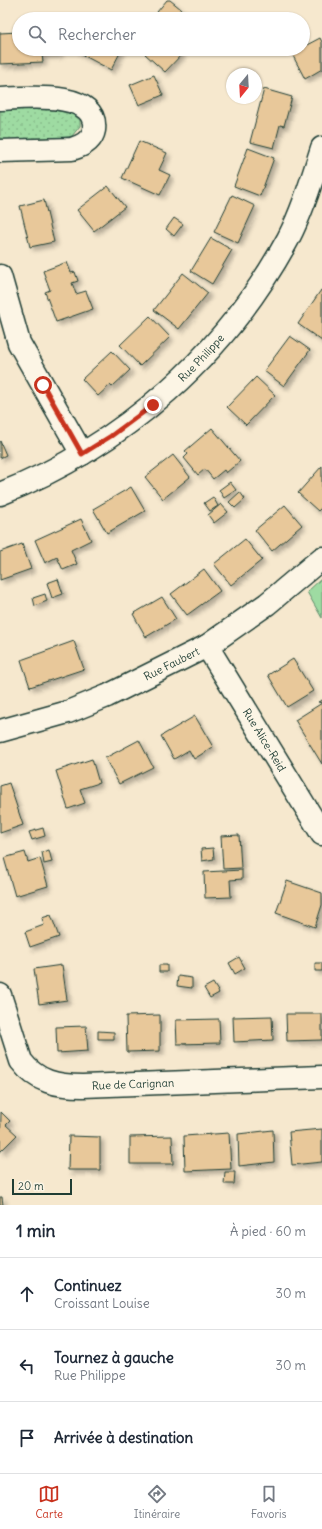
<!DOCTYPE html>
<html lang="fr">
<head>
<meta charset="utf-8">
<style>
	:root { --surface:#fff; --page:#f6f6f7; --text:#1f2937; --muted:#747a83; --line:#e0e1e3; --accent:#c8321e }
	body { margin:0; font-family:Delius,sans-serif; background:var(--page); color:var(--text) }
	.compass { position:absolute; left:226px; top:68px; width:36px; height:36px; border-radius:50%; background:var(--surface); box-shadow:0 1px 3px #0004; rotate:198deg }
	.scale { position:absolute; left:12px; bottom:10px; width:60px; box-sizing:border-box; padding-left:4px; border:2px solid #1f3d34; border-top:0; font-size:11px; line-height:14px; white-space:nowrap; color:#1f3d34; -webkit-text-stroke:3px #fcf5e5; paint-order:stroke }
	.stop { position:absolute; width:12px; height:12px; margin:-9px; border:3px solid #c8321e; border-radius:50%; background:#fff }
	.stop.end { background:#c8321e; border-color:#fff; box-shadow:0 1px 4px #0008 }
	.list { margin:0; padding:0; list-style:none }
	h2 { display:flex; justify-content:space-between; align-items:center; height:52px; margin:0; padding:0 16px; font-size:17px }
	h2 small { font-size:13px; font-weight:400; color:var(--muted) }
	.list li { display:grid; grid-template-columns:26px 1fr auto; gap:12px; align-items:center; box-sizing:border-box; height:72px; padding:0 16px; border-top:1px solid var(--line) }
	.list b { display:block; font-size:15px; white-space:nowrap }
	.list p { margin:0; font-size:13px; white-space:nowrap; color:var(--muted) }
	.list em { font-size:13px; font-style:normal; color:var(--muted) }
	.icon { flex:none; width:22px; height:22px; fill:none; stroke:currentColor; stroke-width:2; stroke-linecap:round; stroke-linejoin:round }
	.map { position:relative; flex:none; width:322px; height:1205px; overflow:hidden }
	.search { position:absolute; background:var(--surface); box-shadow:0 1px 3px #0004; left:12px; right:12px; top:12px; height:44px; display:flex; align-items:center; gap:10px; box-sizing:border-box; padding:0 14px; border-radius:22px; color:var(--muted); font-size:15px }
	.sheet { height:268px; background:var(--surface) }
	nav { display:flex; justify-content:space-around; align-items:center; box-sizing:border-box; height:56px; border-top:1px solid var(--line); background:var(--surface); font-size:11px; color:var(--muted) }
	nav a { display:grid; justify-items:center; gap:2px }
	nav .on { color:var(--accent) }
	.map>svg:first-child { display:block }
	.grass { fill:url(#grass-dots); stroke:#5e8c6b }
	.park { fill:#9edba2; stroke:#5e8c6b }
	.building { fill:#e8c89a; stroke:#1f3d34; filter:url(#shadow) }
	.lines { fill:none; stroke-linecap:round; stroke-linejoin:round }
	.street-casing { stroke:#1f3d34; stroke-width:25 }
	.street { stroke:#fcf5e5; stroke-width:22 }
	.route { stroke:#c8321e; stroke-width:5 }
	.labels { text-anchor:middle; dominant-baseline:central; stroke-width:3; stroke-linejoin:round; paint-order:stroke }
	.street-label { font-size:11px; fill:#1f3d34; stroke:#fcf5e5 }
</style>
</head>
<body>
<div class="map">
<svg width="322" height="1205" viewBox="0 0 322 1205">
	<defs>
		<pattern id="grass-dots" width="8" height="8" patternUnits="userSpaceOnUse"><rect width="8" height="8" fill="#9edba2"/><path d="M2 2h.1M6 6h.1" fill="none" stroke="#88bd8c" stroke-width="1.8" stroke-linecap="round"/></pattern>
		<filter id="shadow"><feDropShadow dx="3.5" dy="3.5" stdDeviation="2" flood-color="#0004"/></filter>
	</defs>
	<rect width="100%" height="100%" fill="#f6e8ce"/>
	<filter id="ink" filterUnits="userSpaceOnUse"><feTurbulence type="fractalNoise" baseFrequency=".025" numOctaves="2"/><feDisplacementMap in="SourceGraphic" scale="8" xChannelSelector="R" yChannelSelector="G"/><feConvolveMatrix kernelMatrix="1 2 1 2 8 2 1 2 1" color-interpolation-filters="sRGB"/></filter>
	<g filter="url(#ink)">
		<path class="grass" d="M 46,109 L 71,113 L 80,120 L 80,126 L 72,136 L 62,138 L 0,140 L 0,110 Z"/>
		<path class="park" d="M 322,578 L 322,618 L 307,592 Z"/>
		<path class="building" d="M 167,0 L 170,0 L 181,9 L 174,19 L 166,19 L 157,12 Z
			M 186,15 L 201,17 L 201,19 L 186,19 Z
			M 19,32 L 19,49 L 59,49 L 59,54 L 42,55 L 43,62 L 0,64 L 0,33 Z
			M 320,38 L 322,42 L 322,69 L 305,79 L 292,54 L 303,49 L 303,47 Z
			M 78,49 L 122,49 L 111,70 L 77,52 Z
			M 150,49 L 176,49 L 182,54 L 165,72 L 145,54 Z
			M 154,75 L 163,95 L 139,105 L 130,85 Z
			M 264,89 L 292,97 L 284,126 L 280,125 L 274,148 L 250,142 Z
			M 139,141 L 167,153 L 159,170 L 170,175 L 160,195 L 122,178 Z
			M 248,148 L 274,158 L 260,196 L 234,186 Z
			M 108,186 L 125,207 L 94,231 L 77,210 Z
			M 232,195 L 255,206 L 238,243 L 214,232 Z
			M 44,200 L 54,242 L 30,247 L 20,206 Z
			M 174,218 L 183,224 L 174,236 L 166,229 Z
			M 211,238 L 232,250 L 212,284 L 191,271 Z
			M 67,262 L 71,273 L 75,272 L 78,281 L 72,283 L 76,294 L 86,291 L 93,309 L 56,322 L 45,292 L 50,290 L 43,271 Z
			M 183,273 L 208,293 L 179,329 L 154,310 Z
			M 321,290 L 322,290 L 322,341 L 298,324 Z
			M 150,316 L 170,337 L 140,366 L 120,345 Z
			M 290,336 L 310,350 L 284,386 L 264,371 Z
			M 112,351 L 130,370 L 112,387 L 110,385 L 98,396 L 82,379 Z
			M 256,377 L 275,395 L 246,425 L 227,407 Z
			M 212,428 L 240,461 L 226,473 L 224,470 L 213,479 L 205,469 L 198,475 L 184,458 L 188,454 L 185,451 Z
			M 0,441 L 6,455 L 0,458 Z
			M 173,455 L 190,477 L 163,499 L 145,477 Z
			M 322,466 L 322,507 L 318,511 L 298,493 Z
			M 230,482 L 236,490 L 224,498 L 219,490 Z
			M 131,487 L 145,511 L 107,533 L 93,509 Z
			M 240,492 L 245,499 L 235,508 L 229,502 Z
			M 213,497 L 218,506 L 210,511 L 204,503 Z
			M 221,504 L 228,512 L 214,523 L 208,515 Z
			M 285,505 L 302,525 L 272,551 L 255,530 Z
			M 81,519 L 91,540 L 71,550 L 77,564 L 63,570 L 57,557 L 45,563 L 35,540 Z
			M 245,539 L 262,560 L 231,585 L 214,564 Z
			M 22,544 L 31,569 L 0,580 L 0,552 Z
			M 204,569 L 220,591 L 187,615 L 171,594 Z
			M 58,579 L 63,594 L 52,598 L 47,583 Z
			M 45,594 L 47,601 L 35,606 L 33,598 Z
			M 162,597 L 176,619 L 146,637 L 133,614 Z
			M 74,641 L 84,669 L 30,687 L 21,660 Z
			M 293,659 L 313,691 L 287,707 L 268,675 Z
			M 322,700 L 322,764 L 295,720 L 322,703 L 318,702 Z
			M 195,716 L 213,747 L 194,759 L 189,750 L 174,759 L 161,736 Z
			M 139,740 L 153,767 L 119,784 L 105,758 Z
			M 92,759 L 99,783 L 80,789 L 85,803 L 68,809 L 56,771 Z
			M 9,783 L 23,825 L 0,833 L 0,786 Z
			M 43,828 L 45,836 L 32,840 L 29,832 Z
			M 239,835 L 241,868 L 223,869 L 221,836 Z
			M 213,848 L 214,859 L 202,861 L 201,849 Z
			M 49,850 L 52,862 L 44,864 L 42,852 Z
			M 25,852 L 28,862 L 40,858 L 48,886 L 15,896 L 4,858 Z
			M 242,870 L 242,879 L 230,880 L 231,897 L 205,898 L 204,872 Z
			M 287,881 L 322,893 L 322,905 L 315,927 L 276,913 Z
			M 51,915 L 59,937 L 30,947 L 25,932 L 44,925 L 42,918 Z
			M 239,957 L 245,968 L 235,974 L 229,963 Z
			M 315,963 L 322,963 L 322,971 L 315,971 Z
			M 62,965 L 67,1000 L 39,1004 L 34,969 Z
			M 159,965 L 167,965 L 167,972 L 159,972 Z
			M 178,976 L 192,978 L 192,988 L 177,986 Z
			M 213,983 L 219,993 L 210,998 L 204,988 Z
			M 286,1014 L 322,1014 L 322,1040 L 287,1041 Z
			M 160,1015 L 160,1051 L 127,1052 L 126,1016 Z
			M 272,1016 L 273,1040 L 234,1042 L 233,1017 Z
			M 219,1019 L 220,1043 L 177,1044 L 176,1020 Z
			M 86,1026 L 88,1051 L 57,1053 L 56,1027 Z
			M 98,1031 L 114,1032 L 114,1039 L 98,1039 Z
			M 1,1112 L 10,1121 L 6,1125 L 17,1135 L 0,1152 Z
			M 322,1129 L 322,1162 L 292,1165 L 289,1132 Z
			M 273,1130 L 274,1162 L 239,1166 L 238,1134 Z
			M 229,1133 L 231,1169 L 185,1171 L 184,1136 Z
			M 69,1136 L 100,1137 L 100,1170 L 68,1170 Z
			M 172,1136 L 173,1164 L 130,1164 L 130,1137 Z
			M 225,1172 L 235,1172 L 234,1184 L 224,1184 Z
			M 0,1197 L 2,1197 L 3,1205 L 0,1205 Z"/>
		<g class="lines">
			<g class="street-casing">
				<g id="street">
					<path d="M 0,99 C 24,98 99,89 94,130 C 92,141 82,146 72,149 L 0,151"/>
					<path d="M 0,276 L 19,343 L 82,454"/>
					<path id="s1" d="M 0,494 C 123,446 225,355 288,239 C 303,210 312,179 322,148"/>
					<path id="s2" d="M 207,646 L 322,834"/>
					<path id="s3" d="M 0,731 L 68,712 L 107,696 L 207,646 L 267,604 L 322,558"/>
					<path id="s4" d="M 0,995 L 21,1061 C 37,1082 57,1086 83,1086 L 322,1077"/>
				</g>
			</g>
			<use href="#street" class="street"/>
		</g>
	</g>
	<g class="lines" filter="url(#ink)">
		<path class="route" d="M 43,385 L 82,454 L 111,436 L 153,405"/>
	</g>
	<g class="labels">
		<g class="street-label">
			<text stroke="none"><textPath href="#s1" startOffset="245">Rue Philippe</textPath></text>
			<text stroke="none"><textPath href="#s3" startOffset="185">Rue Faubert</textPath></text>
			<text stroke="none"><textPath href="#s2" startOffset="110">Rue Alice-Reid</textPath></text>
			<text stroke="none"><textPath href="#s4" startOffset="189">Rue de Carignan</textPath></text>
		</g>
	</g>
</svg>
<svg class="compass" viewBox="-18 -18 36 36"><path d="M0-13l5 13h-10z" fill="#e53935"/><path d="M0 13l5-13h-10z" fill="#747a83"/></svg>
<div class="scale">20 m</div>
<div class="stop" style="left:43px;top:385px"></div>
<div class="stop end" style="left:153px;top:405px"></div>
<div class="search"><svg class="icon" aria-label="search" viewBox="0 0 24 24"><circle cx="10" cy="10" r="6"/><path d="M15 15l6 6"/></svg>Rechercher</div>
</div>
<section class="sheet">
<h2>1 min<small>À pied · 60 m</small></h2>
<ul class="list">
<li><svg class="icon" aria-label="ahead" viewBox="0 0 24 24"><path d="M12 20V5M6 11l6-6 6 6"/></svg><div><b>Continuez</b><p>Croissant Louise</p></div><em>30 m</em></li>
<li><svg class="icon" aria-label="left" viewBox="0 0 24 24"><path d="M17 20v-9H6M10 6l-5 5 5 5"/></svg><div><b>Tournez à gauche</b><p>Rue Philippe</p></div><em>30 m</em></li>
<li><svg class="icon" aria-label="arrive" viewBox="0 0 24 24"><path d="M6 21V4h12l-3 4 3 4H6"/></svg><div><b>Arrivée à destination</b></div></li>
</ul>
</section>
<nav>
<a class="on"><svg class="icon" aria-label="map" viewBox="0 0 24 24"><path d="M3 6l6-2 6 2 6-2v14l-6 2-6-2-6 2zM9 4v14M15 6v14"/></svg>Carte</a>
<a><svg class="icon" aria-label="directions" viewBox="0 0 24 24"><path d="M12 3l9 9-9 9-9-9zM9 14v-3h6M13 9l2 2-2 2"/></svg>Itinéraire</a>
<a><svg class="icon" aria-label="saved" viewBox="0 0 24 24"><path d="M7 4h10v16l-5-4-5 4z"/></svg>Favoris</a>
</nav>
</body>
</html>
